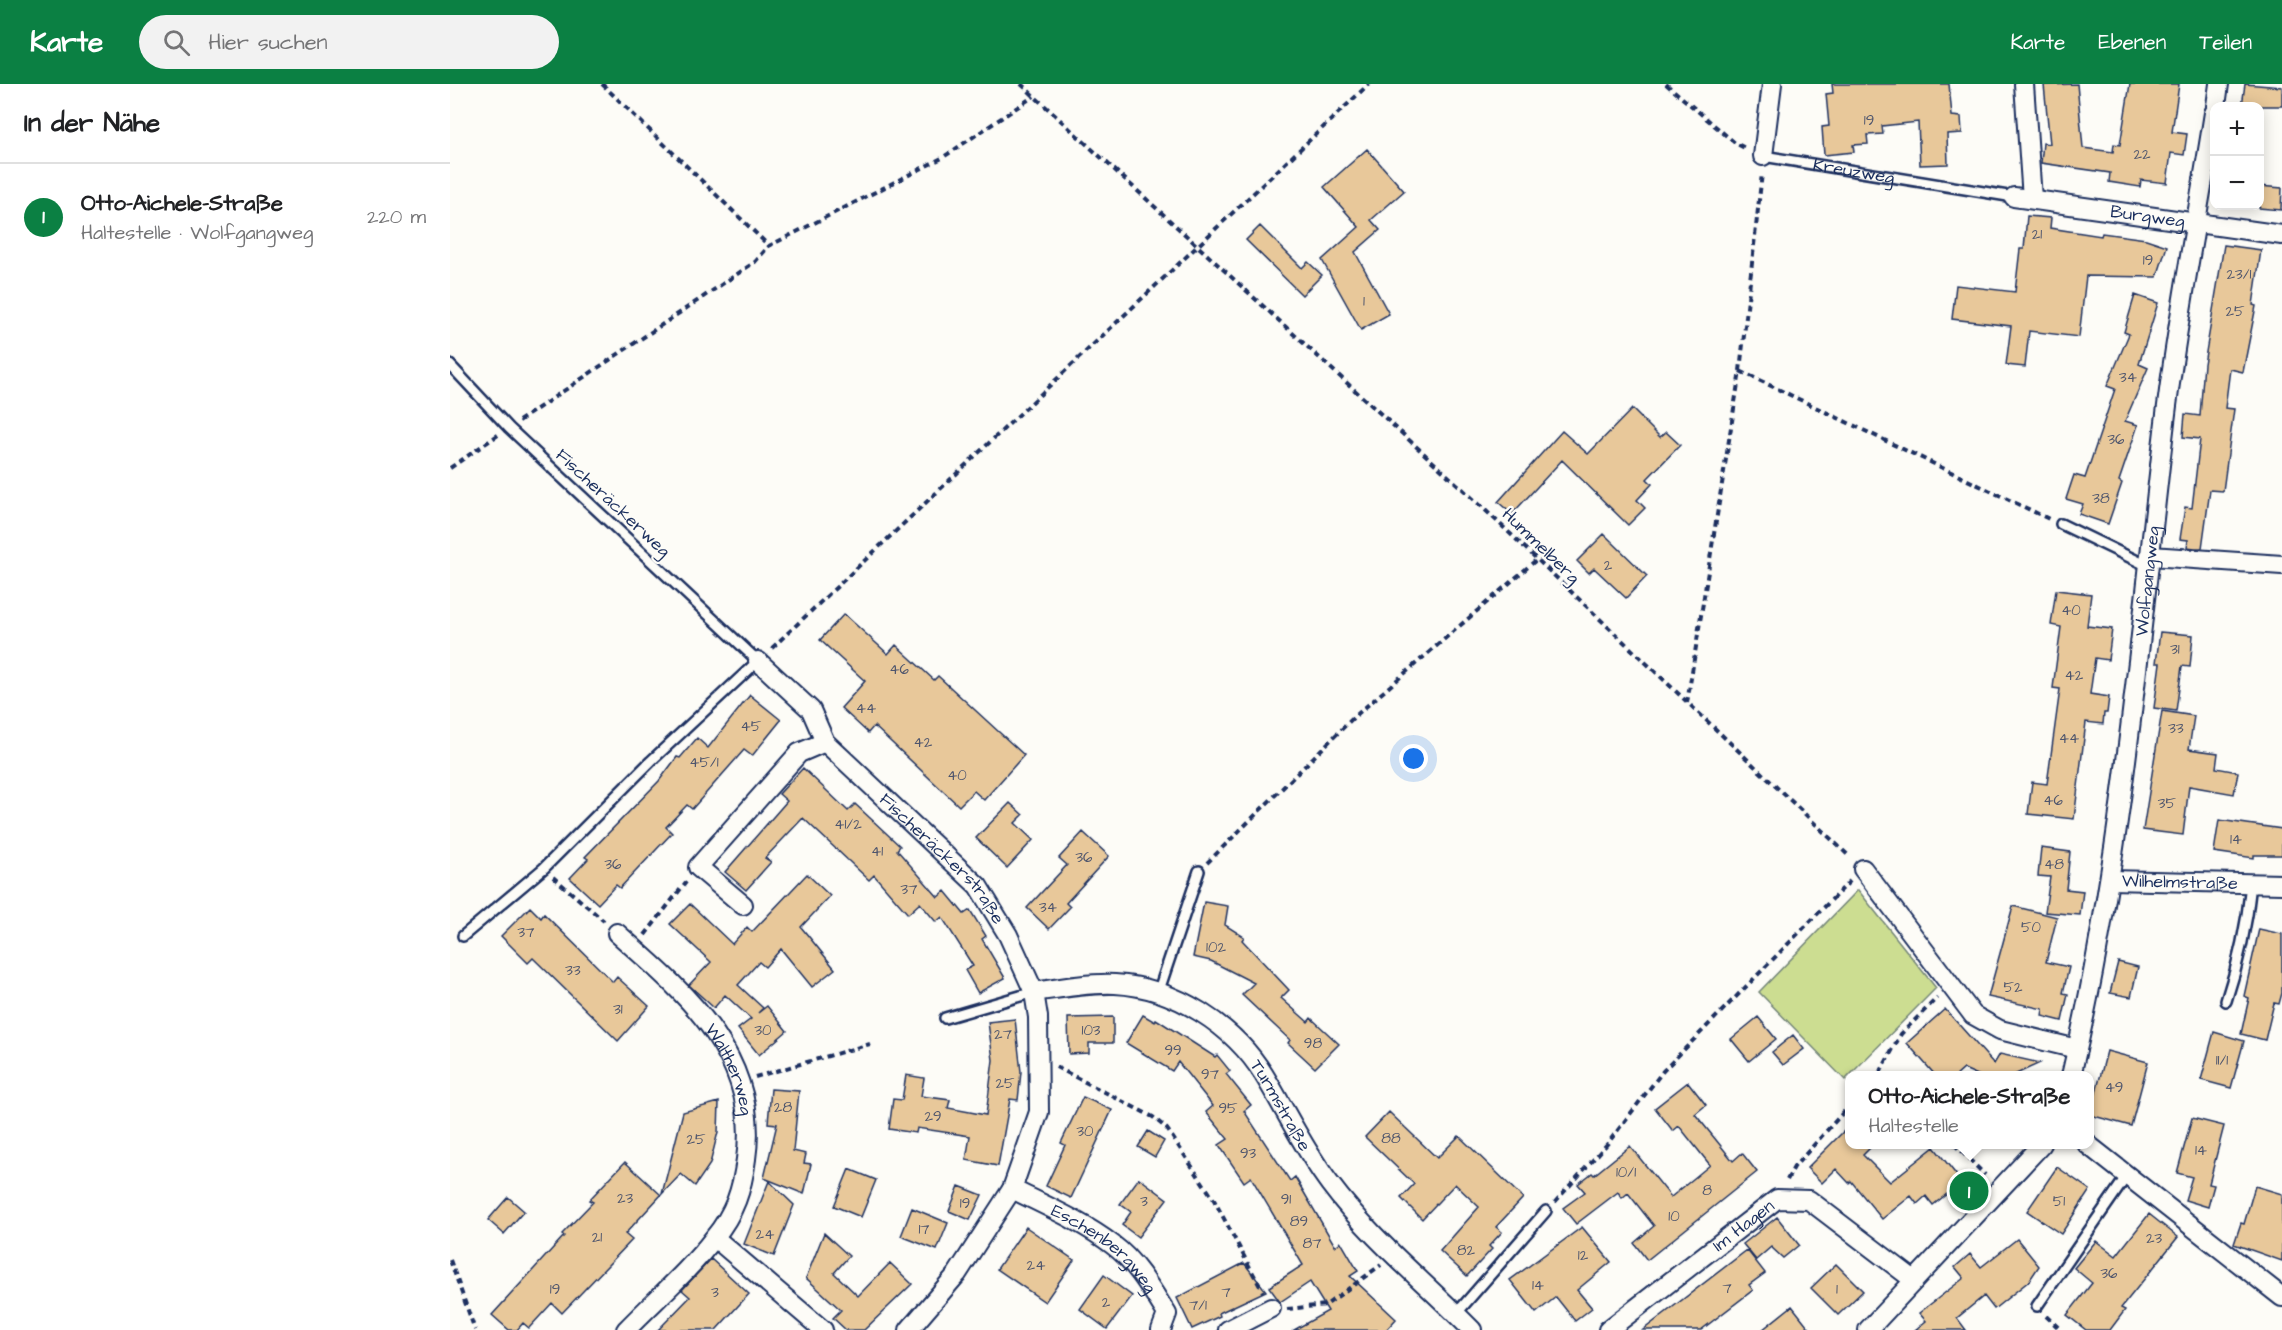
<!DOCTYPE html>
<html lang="de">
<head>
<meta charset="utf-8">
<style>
	:root { --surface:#fff; --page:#f2f2f2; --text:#202124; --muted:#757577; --line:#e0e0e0; --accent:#0b8043 }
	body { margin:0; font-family:"Architects Daughter",sans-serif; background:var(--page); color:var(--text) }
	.controls { position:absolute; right:18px; top:18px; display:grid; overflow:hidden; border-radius:12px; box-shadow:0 3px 15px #0003 }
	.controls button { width:54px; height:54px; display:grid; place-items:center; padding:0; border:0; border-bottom:2px solid var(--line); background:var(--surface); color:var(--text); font:30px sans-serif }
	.you { position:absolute; left:964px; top:675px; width:21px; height:21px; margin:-15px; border:4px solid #fff; border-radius:50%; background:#1a73e8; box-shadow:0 0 0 9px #1a73e833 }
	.badge { display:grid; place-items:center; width:39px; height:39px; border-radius:50%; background:var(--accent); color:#fff; font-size:20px; font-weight:700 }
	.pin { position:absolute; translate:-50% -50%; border:3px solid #fff; box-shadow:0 2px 6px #0006 }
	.popup { position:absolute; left:1395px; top:987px; width:249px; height:78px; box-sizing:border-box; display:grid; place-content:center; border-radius:12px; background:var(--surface); filter:drop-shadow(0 2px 4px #0005); font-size:20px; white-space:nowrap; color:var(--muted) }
	.popup b { font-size:22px; color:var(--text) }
	.popup::after { content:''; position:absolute; left:50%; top:100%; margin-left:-12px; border:12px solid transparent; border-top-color:var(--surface) }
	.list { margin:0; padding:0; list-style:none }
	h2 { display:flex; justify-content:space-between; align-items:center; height:78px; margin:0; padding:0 24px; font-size:26px }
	h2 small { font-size:20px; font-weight:400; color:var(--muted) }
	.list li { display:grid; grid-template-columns:39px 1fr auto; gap:18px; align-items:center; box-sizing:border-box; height:108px; padding:0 24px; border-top:2px solid var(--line) }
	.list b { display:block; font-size:22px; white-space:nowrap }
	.list p { margin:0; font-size:20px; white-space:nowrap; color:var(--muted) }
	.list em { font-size:20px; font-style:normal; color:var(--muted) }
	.icon { flex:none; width:33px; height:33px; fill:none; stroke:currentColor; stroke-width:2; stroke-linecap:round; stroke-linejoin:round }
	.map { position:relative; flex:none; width:1832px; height:1246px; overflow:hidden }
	header { display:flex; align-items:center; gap:36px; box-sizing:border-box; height:84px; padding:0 30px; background:var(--accent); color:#fff }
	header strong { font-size:28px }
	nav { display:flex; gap:33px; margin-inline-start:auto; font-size:21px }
	.search { width:420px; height:54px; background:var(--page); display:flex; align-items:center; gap:15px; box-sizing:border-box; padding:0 21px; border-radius:33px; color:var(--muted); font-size:22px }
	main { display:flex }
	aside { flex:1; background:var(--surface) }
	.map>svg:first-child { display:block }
	.green { fill:#ccdd91; stroke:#748678; stroke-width:1.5 }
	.building { fill:#e8c89a; stroke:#1b2f5e; stroke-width:1.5 }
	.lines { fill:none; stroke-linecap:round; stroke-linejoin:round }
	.service-casing { stroke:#1b2f5e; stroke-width:14 }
	.minor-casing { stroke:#1b2f5e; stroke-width:22 }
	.path { stroke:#1b2f5e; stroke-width:4; stroke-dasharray:6 4.5; stroke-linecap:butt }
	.service { stroke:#fdfcf7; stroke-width:9 }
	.minor { stroke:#fdfcf7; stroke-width:18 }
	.labels { text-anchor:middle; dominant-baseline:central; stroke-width:4.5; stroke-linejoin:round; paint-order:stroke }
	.number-label { font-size:15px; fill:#4e556d }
	.street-label { font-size:18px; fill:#1b2f5e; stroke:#fdfcf7 }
</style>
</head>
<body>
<header>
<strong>Karte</strong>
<div class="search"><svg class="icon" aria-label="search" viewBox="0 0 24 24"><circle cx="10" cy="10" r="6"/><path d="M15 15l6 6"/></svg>Hier suchen</div>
<nav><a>Karte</a><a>Ebenen</a><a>Teilen</a></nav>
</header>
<main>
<aside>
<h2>In der Nähe<small></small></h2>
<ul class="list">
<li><span class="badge">1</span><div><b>Otto-Aichele-Straße</b><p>Haltestelle · Wolfgangweg</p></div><em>220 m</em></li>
</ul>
</aside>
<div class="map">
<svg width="1832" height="1246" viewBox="0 0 1832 1246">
	<rect width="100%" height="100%" fill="#fdfcf7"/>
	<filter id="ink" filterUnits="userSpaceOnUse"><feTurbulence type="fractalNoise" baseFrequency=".0167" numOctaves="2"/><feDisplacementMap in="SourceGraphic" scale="12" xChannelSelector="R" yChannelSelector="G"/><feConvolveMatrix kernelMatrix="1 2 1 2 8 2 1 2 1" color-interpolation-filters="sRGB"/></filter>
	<g filter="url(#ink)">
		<path class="green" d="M 1408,806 L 1486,904 L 1395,996 L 1309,908 Z"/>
		<path class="building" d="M 1382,0 L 1499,0 L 1502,32 L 1511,33 L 1512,49 L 1497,50 L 1498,80 L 1470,81 L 1468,38 L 1432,42 L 1433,50 L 1417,51 L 1418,60 L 1403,61 L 1404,68 L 1374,71 L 1372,43 L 1379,42 L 1376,10 L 1383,9 Z
			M 1627,0 L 1633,64 L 1663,68 L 1664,60 L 1670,61 L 1680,0 L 1729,0 L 1722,48 L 1737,50 L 1734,71 L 1721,69 L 1717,99 L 1691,96 L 1690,103 L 1659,98 L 1660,89 L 1591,79 L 1593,59 L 1600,60 L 1594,1 Z
			M 1795,0 L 1832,3 L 1832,22 L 1792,22 Z
			M 917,65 L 954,107 L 921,136 L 930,146 L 905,168 L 939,230 L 911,246 L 872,176 L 909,143 L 874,103 Z
			M 1809,102 L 1832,104 L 1831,126 L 1809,124 Z
			M 1577,132 L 1601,134 L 1600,144 L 1651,152 L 1652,149 L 1696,155 L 1717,162 L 1707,193 L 1636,192 L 1629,253 L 1579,247 L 1575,283 L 1556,281 L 1561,242 L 1502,235 L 1506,201 L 1565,208 L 1570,165 L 1574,165 Z
			M 810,142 L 852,184 L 858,178 L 872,191 L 852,211 L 796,156 Z
			M 1774,161 L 1811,166 L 1803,221 L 1806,222 L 1793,288 L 1780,285 L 1775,324 L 1784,325 L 1773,407 L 1760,406 L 1752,464 L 1745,464 L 1737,463 L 1738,456 L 1730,455 L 1735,423 L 1742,424 L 1750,355 L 1733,353 L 1735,330 L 1750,332 L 1754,280 Z
			M 1685,211 L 1708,219 L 1689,280 L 1698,284 L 1675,337 L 1688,341 L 1669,397 L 1672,399 L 1658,440 L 1629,430 L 1633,420 L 1616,415 L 1624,391 L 1635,394 L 1665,305 L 1657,302 L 1679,250 L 1674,248 Z
			M 1182,325 L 1210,353 L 1216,348 L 1230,361 L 1197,395 L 1202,400 L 1187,416 L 1195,424 L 1178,441 L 1112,376 L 1062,430 L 1048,418 L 1112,347 L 1138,370 Z
			M 1154,450 L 1197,492 L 1176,514 L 1144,484 L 1139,489 L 1127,477 Z
			M 1606,506 L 1641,510 L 1637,542 L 1662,545 L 1658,576 L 1645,574 L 1640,610 L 1659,613 L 1657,629 L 1654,629 L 1653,640 L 1636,638 L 1624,735 L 1578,730 L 1582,698 L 1597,700 L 1610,605 L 1603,604 L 1611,543 L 1601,541 Z
			M 394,530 L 438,570 L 446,561 L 484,596 L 488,592 L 574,671 L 534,716 L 524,707 L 509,722 L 424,642 L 418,649 L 391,624 L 415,597 L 370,556 Z
			M 1710,548 L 1743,551 L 1740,583 L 1732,582 L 1726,627 L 1704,624 L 1710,579 L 1706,579 Z
			M 300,611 L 331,636 L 302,672 L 294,666 L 242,725 L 237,721 L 216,743 L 222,749 L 170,804 L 166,801 L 148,820 L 120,794 L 138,775 L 135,773 L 209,697 L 227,673 L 230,674 L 247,654 L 258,664 Z
			M 1712,627 L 1744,632 L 1739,665 L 1768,669 L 1766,684 L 1788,688 L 1784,710 L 1739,702 L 1733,751 L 1693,746 Z
			M 353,684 L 398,727 L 405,720 L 450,762 L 447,766 L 488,813 L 495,807 L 514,830 L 520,826 L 536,852 L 532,855 L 555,894 L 528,909 L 515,886 L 523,882 L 492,833 L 486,838 L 470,819 L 458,830 L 424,791 L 419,796 L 353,734 L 315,774 L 321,778 L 296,806 L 275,788 L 337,717 L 329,710 Z
			M 560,719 L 573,731 L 565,739 L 583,756 L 557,784 L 526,754 Z
			M 1769,736 L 1832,745 L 1832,771 L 1804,771 L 1804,774 L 1764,768 Z
			M 633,748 L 659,772 L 616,819 L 620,823 L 599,845 L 577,824 L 617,781 L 609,774 Z
			M 1591,764 L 1620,768 L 1616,805 L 1633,807 L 1630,831 L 1595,828 L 1600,793 L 1588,792 Z
			M 357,790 L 380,812 L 351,843 L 385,885 L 362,903 L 331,865 L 315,883 L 309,878 L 288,901 L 313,924 L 308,929 L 317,922 L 337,947 L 309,971 L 288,945 L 301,935 L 275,911 L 264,924 L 239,901 L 261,878 L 220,840 L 240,820 L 282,860 L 297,843 L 302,848 Z
			M 754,818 L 778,822 L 775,841 L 794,853 L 792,856 L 839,906 L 831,914 L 858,938 L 861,934 L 889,960 L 865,984 L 838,959 L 840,956 L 792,911 L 804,899 L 761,877 L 743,873 Z
			M 1563,822 L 1607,833 L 1596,878 L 1619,883 L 1613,909 L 1618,910 L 1612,937 L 1592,932 L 1593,925 L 1538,913 Z
			M 80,823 L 91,834 L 94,830 L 163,898 L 167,893 L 199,922 L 168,957 L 83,874 L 78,879 L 51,852 Z
			M 1809,845 L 1832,850 L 1832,909 L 1829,920 L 1824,919 L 1815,956 L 1791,950 L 1799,914 L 1794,912 Z
			M 1668,878 L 1688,883 L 1681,913 L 1660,909 Z
			M 1495,925 L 1544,980 L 1550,970 L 1590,979 L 1562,992 L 1530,992 L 1514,985 L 1506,992 L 1486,992 L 1457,959 Z
			M 693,931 L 705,938 L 706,935 L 765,973 L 767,971 L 780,987 L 776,990 L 801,1021 L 794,1027 L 840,1097 L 845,1093 L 885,1162 L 891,1158 L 908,1187 L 900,1192 L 946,1235 L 936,1246 L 844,1246 L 878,1227 L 860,1198 L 830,1218 L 819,1203 L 853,1181 L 801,1093 L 794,1098 L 769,1061 L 778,1055 L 756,1028 L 763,1022 L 728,978 L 722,987 L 676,959 Z
			M 663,933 L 663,959 L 639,959 L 639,969 L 619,970 L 618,934 Z
			M 1308,933 L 1326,955 L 1299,977 L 1281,955 Z
			M 565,935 L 571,988 L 568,1016 L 560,1015 L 548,1082 L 516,1076 L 520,1052 L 467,1044 L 466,1049 L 439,1045 L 443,1015 L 452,1016 L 456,991 L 474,994 L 471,1012 L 500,1016 L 498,1024 L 536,1031 L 543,976 L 538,938 Z
			M 1764,948 L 1794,957 L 1781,1004 L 1751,996 Z
			M 1343,951 L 1354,965 L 1333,981 L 1322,968 Z
			M 1657,967 L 1698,978 L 1681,1042 L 1640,1031 Z
			M 1238,998 L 1256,1021 L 1245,1030 L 1283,1077 L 1292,1069 L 1307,1088 L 1197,1176 L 1184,1159 L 1204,1142 L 1178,1109 L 1172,1114 L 1168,1108 L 1126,1140 L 1113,1124 L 1135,1108 L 1128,1100 L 1142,1089 L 1144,1091 L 1180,1062 L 1221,1113 L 1260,1081 L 1229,1042 L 1223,1047 L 1205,1024 Z
			M 321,1005 L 349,1007 L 343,1067 L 356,1070 L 354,1079 L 361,1080 L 354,1110 L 314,1094 L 327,1040 L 318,1039 Z
			M 633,1013 L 662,1026 L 621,1114 L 596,1102 L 615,1061 L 611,1059 Z
			M 269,1018 L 268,1048 L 260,1080 L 245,1102 L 231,1090 L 212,1110 L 233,1028 Z
			M 939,1028 L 987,1074 L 1009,1052 L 1073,1114 L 1046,1143 L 1052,1148 L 1039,1162 L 1042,1165 L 1017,1192 L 990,1167 L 1029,1123 L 1005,1100 L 972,1135 L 951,1114 L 964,1100 L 915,1053 Z
			M 1742,1034 L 1774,1042 L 1759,1100 L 1764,1101 L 1758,1123 L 1735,1116 L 1742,1093 L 1727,1089 Z
			M 1399,1042 L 1399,1060 L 1424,1060 L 1413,1071 L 1440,1098 L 1484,1063 L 1512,1098 L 1483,1121 L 1476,1112 L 1467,1120 L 1461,1112 L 1432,1135 L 1401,1097 L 1399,1099 L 1386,1085 L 1372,1099 L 1357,1084 Z
			M 698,1047 L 714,1057 L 705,1073 L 688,1063 Z
			M 175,1078 L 211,1111 L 175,1150 L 182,1156 L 112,1229 L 102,1219 L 79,1244 L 73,1239 L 67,1246 L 59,1246 L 42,1231 L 114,1152 L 112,1150 L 143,1118 L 139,1116 Z
			M 1607,1083 L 1640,1106 L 1611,1150 L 1577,1127 Z
			M 399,1085 L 426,1096 L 411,1133 L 384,1122 Z
			M 689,1094 L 717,1115 L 688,1153 L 672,1141 L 681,1128 L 670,1120 Z
			M 319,1097 L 344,1121 L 324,1172 L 294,1160 Z
			M 509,1102 L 532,1111 L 520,1136 L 499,1127 Z
			M 1805,1102 L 1832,1110 L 1832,1177 L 1784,1160 L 1791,1139 L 1794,1140 Z
			M 58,1113 L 74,1127 L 54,1150 L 38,1136 Z
			M 462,1124 L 498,1139 L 487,1166 L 451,1152 Z
			M 1699,1130 L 1728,1153 L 1671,1224 L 1675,1226 L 1660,1246 L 1636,1246 L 1617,1231 L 1642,1199 L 1624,1184 L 1646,1157 L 1666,1172 Z
			M 1327,1133 L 1349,1161 L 1333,1174 L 1321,1163 L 1306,1176 L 1293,1160 Z
			M 576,1143 L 624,1176 L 595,1218 L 547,1185 Z
			M 1132,1143 L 1161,1178 L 1127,1206 L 1142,1224 L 1125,1237 L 1106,1213 L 1086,1229 L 1060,1196 Z
			M 374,1149 L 399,1172 L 384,1189 L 408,1212 L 440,1179 L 462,1200 L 414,1246 L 396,1246 L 383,1234 L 391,1226 L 356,1194 Z
			M 1567,1155 L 1589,1182 L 1579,1197 L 1544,1225 L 1534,1212 L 1507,1234 L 1516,1246 L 1465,1246 L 1476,1237 L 1469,1229 L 1514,1194 L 1505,1183 L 1520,1170 L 1531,1183 Z
			M 1297,1166 L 1315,1189 L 1299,1201 L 1303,1206 L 1251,1246 L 1193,1246 Z
			M 261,1175 L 299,1210 L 266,1246 L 208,1246 L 240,1213 L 232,1206 Z
			M 794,1179 L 816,1207 L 769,1229 L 770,1232 L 742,1245 L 727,1214 Z
			M 1386,1180 L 1413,1207 L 1388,1231 L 1361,1204 Z
			M 654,1191 L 682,1212 L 657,1245 L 630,1225 Z
			M 1342,1222 L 1361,1246 L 1312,1246 Z"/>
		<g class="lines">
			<g class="service-casing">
				<g id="service">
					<path id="s1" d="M 1313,72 L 1564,113"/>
					<path d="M 0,281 L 59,344 L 308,577 L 201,677 L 94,784 L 13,852"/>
					<path d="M 1611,440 L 1700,483"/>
					<path d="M 708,909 L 749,787"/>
					<path d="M 1776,917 C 1789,878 1797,840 1801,800"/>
					<path d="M 495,934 L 584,908"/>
					<path d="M 1587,1222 L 1676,1093"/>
					<path d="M 1006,1230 L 1096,1127"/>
				</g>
			</g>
			<g class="minor-casing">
				<g id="minor">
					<path d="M 1574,0 L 1582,115"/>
					<path d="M 1766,22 L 1769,0"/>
					<path d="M 1313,72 L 1322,0"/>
					<path id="s2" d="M 1564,113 L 1832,151"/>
					<path d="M 1701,472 L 1832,481"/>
					<path id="s3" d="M 308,577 L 361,626 L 375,658 L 528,802 L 558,851 L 584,908 L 588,933 L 589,1028 L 562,1105 L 507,1190 L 459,1246"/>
					<path d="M 1413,785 L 1523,931 L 1550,946 L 1627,965"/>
					<path id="s4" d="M 1660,796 L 1832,800"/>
					<path d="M 293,821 L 248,783 L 349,669 L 375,658"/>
					<path id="s5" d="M 167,849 C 236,910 311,973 296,1075 C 292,1106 285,1128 264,1154 C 239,1187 205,1216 176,1246"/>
					<path id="s6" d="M 584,908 C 610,904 639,899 665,900 C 725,903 784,942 814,991 C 836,1027 854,1066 880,1100 C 921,1155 974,1197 1022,1246"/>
					<path id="s7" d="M 1621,992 C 1672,777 1689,557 1715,338 C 1727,235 1748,132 1764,29"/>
					<path d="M 1637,1060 L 1832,1213"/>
					<path id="s8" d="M 562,1105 C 596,1122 633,1138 663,1161 C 686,1178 702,1206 717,1230 L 711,1246"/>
					<path d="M 265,1154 L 373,1246"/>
					<path d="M 778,1246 L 821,1224"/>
					<path id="s9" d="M 1158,1246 L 1327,1115 L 1359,1116 L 1464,1196"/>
					<path d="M 1418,1246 L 1592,1060"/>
				</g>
			</g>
			<path class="path" d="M 152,0 L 319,162 L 492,74 L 584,12
				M 571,0 L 1030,421 L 1400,773
				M 1216,0 L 1285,59 L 1295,64
				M 1290,287 L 1599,435
				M 69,337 L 305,178 L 319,162
				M 0,384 L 48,351
				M 322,564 L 919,0
				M 1237,619 L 1290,287 L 1312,89
				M 757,779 L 904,633 L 1085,477
				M 103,793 L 154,837
				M 195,851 L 236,798
				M 606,983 L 703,1033 L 717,1045 L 763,1114 L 813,1208
				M 1430,989 L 1451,950 L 1487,914
				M 305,993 L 420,960
				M 1504,1060 L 1535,1091
				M 1337,1096 L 1344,1083 L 1399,1022
				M 1105,1118 L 1158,1059 L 1213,987 L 1400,797
				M 0,1176 L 25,1246
				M 837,1225 L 876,1221 L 931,1181
				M 1596,1232 L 1611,1246"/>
			<use href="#service" class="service"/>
			<use href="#minor" class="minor"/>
		</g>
	</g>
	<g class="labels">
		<g class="number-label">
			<text x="1419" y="36">19</text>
			<text x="1692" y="70">22</text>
			<text x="1587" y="150">21</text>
			<text x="1698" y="176">19</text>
			<text x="1789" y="190">23/1</text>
			<text x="914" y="217">1</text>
			<text x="1785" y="227">25</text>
			<text x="1678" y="293">34</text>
			<text x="1666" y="355">36</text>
			<text x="1651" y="414">38</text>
			<text x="1158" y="481">2</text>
			<text x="1621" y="526">40</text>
			<text x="1725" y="565">31</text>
			<text x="449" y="585">46</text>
			<text x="1624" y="591">42</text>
			<text x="416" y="624">44</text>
			<text x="301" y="642">45</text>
			<text x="1726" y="644">33</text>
			<text x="1619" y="654">44</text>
			<text x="473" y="658">42</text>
			<text x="254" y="678">45/1</text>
			<text x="507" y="691">40</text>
			<text x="1603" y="716">46</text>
			<text x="1717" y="719">35</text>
			<text x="398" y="740">41/2</text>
			<text x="1786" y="755">14</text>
			<text x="427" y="767">41</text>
			<text x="634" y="773">36</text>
			<text x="163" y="780">36</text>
			<text x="1604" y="780">48</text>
			<text x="459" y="805">37</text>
			<text x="598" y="823">34</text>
			<text x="1581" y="843">50</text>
			<text x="76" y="848">37</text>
			<text x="766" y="863">102</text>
			<text x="123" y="886">33</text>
			<text x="1563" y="903">52</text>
			<text x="168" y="925">31</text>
			<text x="313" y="946">30</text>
			<text x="641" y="946">103</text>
			<text x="553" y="950">27</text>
			<text x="863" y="959">98</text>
			<text x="723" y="966">99</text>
			<text x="1772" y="976">11/1</text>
			<text x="760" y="990">97</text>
			<text x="555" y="999">25</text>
			<text x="1664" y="1003">49</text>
			<text x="333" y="1023">28</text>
			<text x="778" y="1024">95</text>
			<text x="483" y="1032">29</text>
			<text x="635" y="1047">30</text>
			<text x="941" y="1054">88</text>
			<text x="246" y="1055">25</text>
			<text x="1751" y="1066">14</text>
			<text x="798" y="1069">93</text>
			<text x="1176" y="1088">10/1</text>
			<text x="1257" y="1106">8</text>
			<text x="175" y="1114">23</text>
			<text x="836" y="1115">91</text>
			<text x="694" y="1117">3</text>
			<text x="1609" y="1117">51</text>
			<text x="515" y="1119">19</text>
			<text x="1224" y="1132">10</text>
			<text x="849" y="1137">89</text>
			<text x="474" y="1145">17</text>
			<text x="315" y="1150">24</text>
			<text x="147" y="1153">21</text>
			<text x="1704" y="1154">23</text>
			<text x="862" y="1159">87</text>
			<text x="1016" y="1166">82</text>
			<text x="1133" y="1171">12</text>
			<text x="586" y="1181">24</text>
			<text x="1659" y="1189">36</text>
			<text x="1088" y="1201">14</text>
			<text x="1277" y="1204">7</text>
			<text x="105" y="1205">19</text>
			<text x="1387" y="1205">1</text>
			<text x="265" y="1208">3</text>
			<text x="776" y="1208">7</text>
			<text x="656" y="1218">2</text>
			<text x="748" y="1221">7/1</text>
		</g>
		<g class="street-label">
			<text stroke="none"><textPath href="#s1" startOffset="92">Kreuzweg</textPath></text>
			<text stroke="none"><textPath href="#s2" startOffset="135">Burgweg</textPath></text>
			<text transform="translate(163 419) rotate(43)">Fischeräckerweg</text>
			<text transform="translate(1091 462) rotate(44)">Hummelberg</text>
			<text stroke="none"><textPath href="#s7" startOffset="501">Wolfgangweg</textPath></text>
			<text stroke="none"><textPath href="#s3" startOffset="273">Fischeräckerstraße</textPath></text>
			<text stroke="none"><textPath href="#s4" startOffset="70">Wilhelmstraße</textPath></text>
			<text stroke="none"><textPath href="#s5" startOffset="180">Waltherweg</textPath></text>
			<text stroke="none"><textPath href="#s6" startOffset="297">Turmstraße</textPath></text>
			<text stroke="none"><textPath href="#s9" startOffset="171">Im Hagen</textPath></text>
			<text stroke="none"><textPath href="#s8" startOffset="111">Eschenbergweg</textPath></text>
		</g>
	</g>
</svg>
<div class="controls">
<button>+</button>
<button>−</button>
</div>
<div class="you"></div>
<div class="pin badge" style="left:1519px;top:1107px">1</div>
<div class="popup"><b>Otto-Aichele-Straße</b>Haltestelle</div>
</div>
</main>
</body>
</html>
